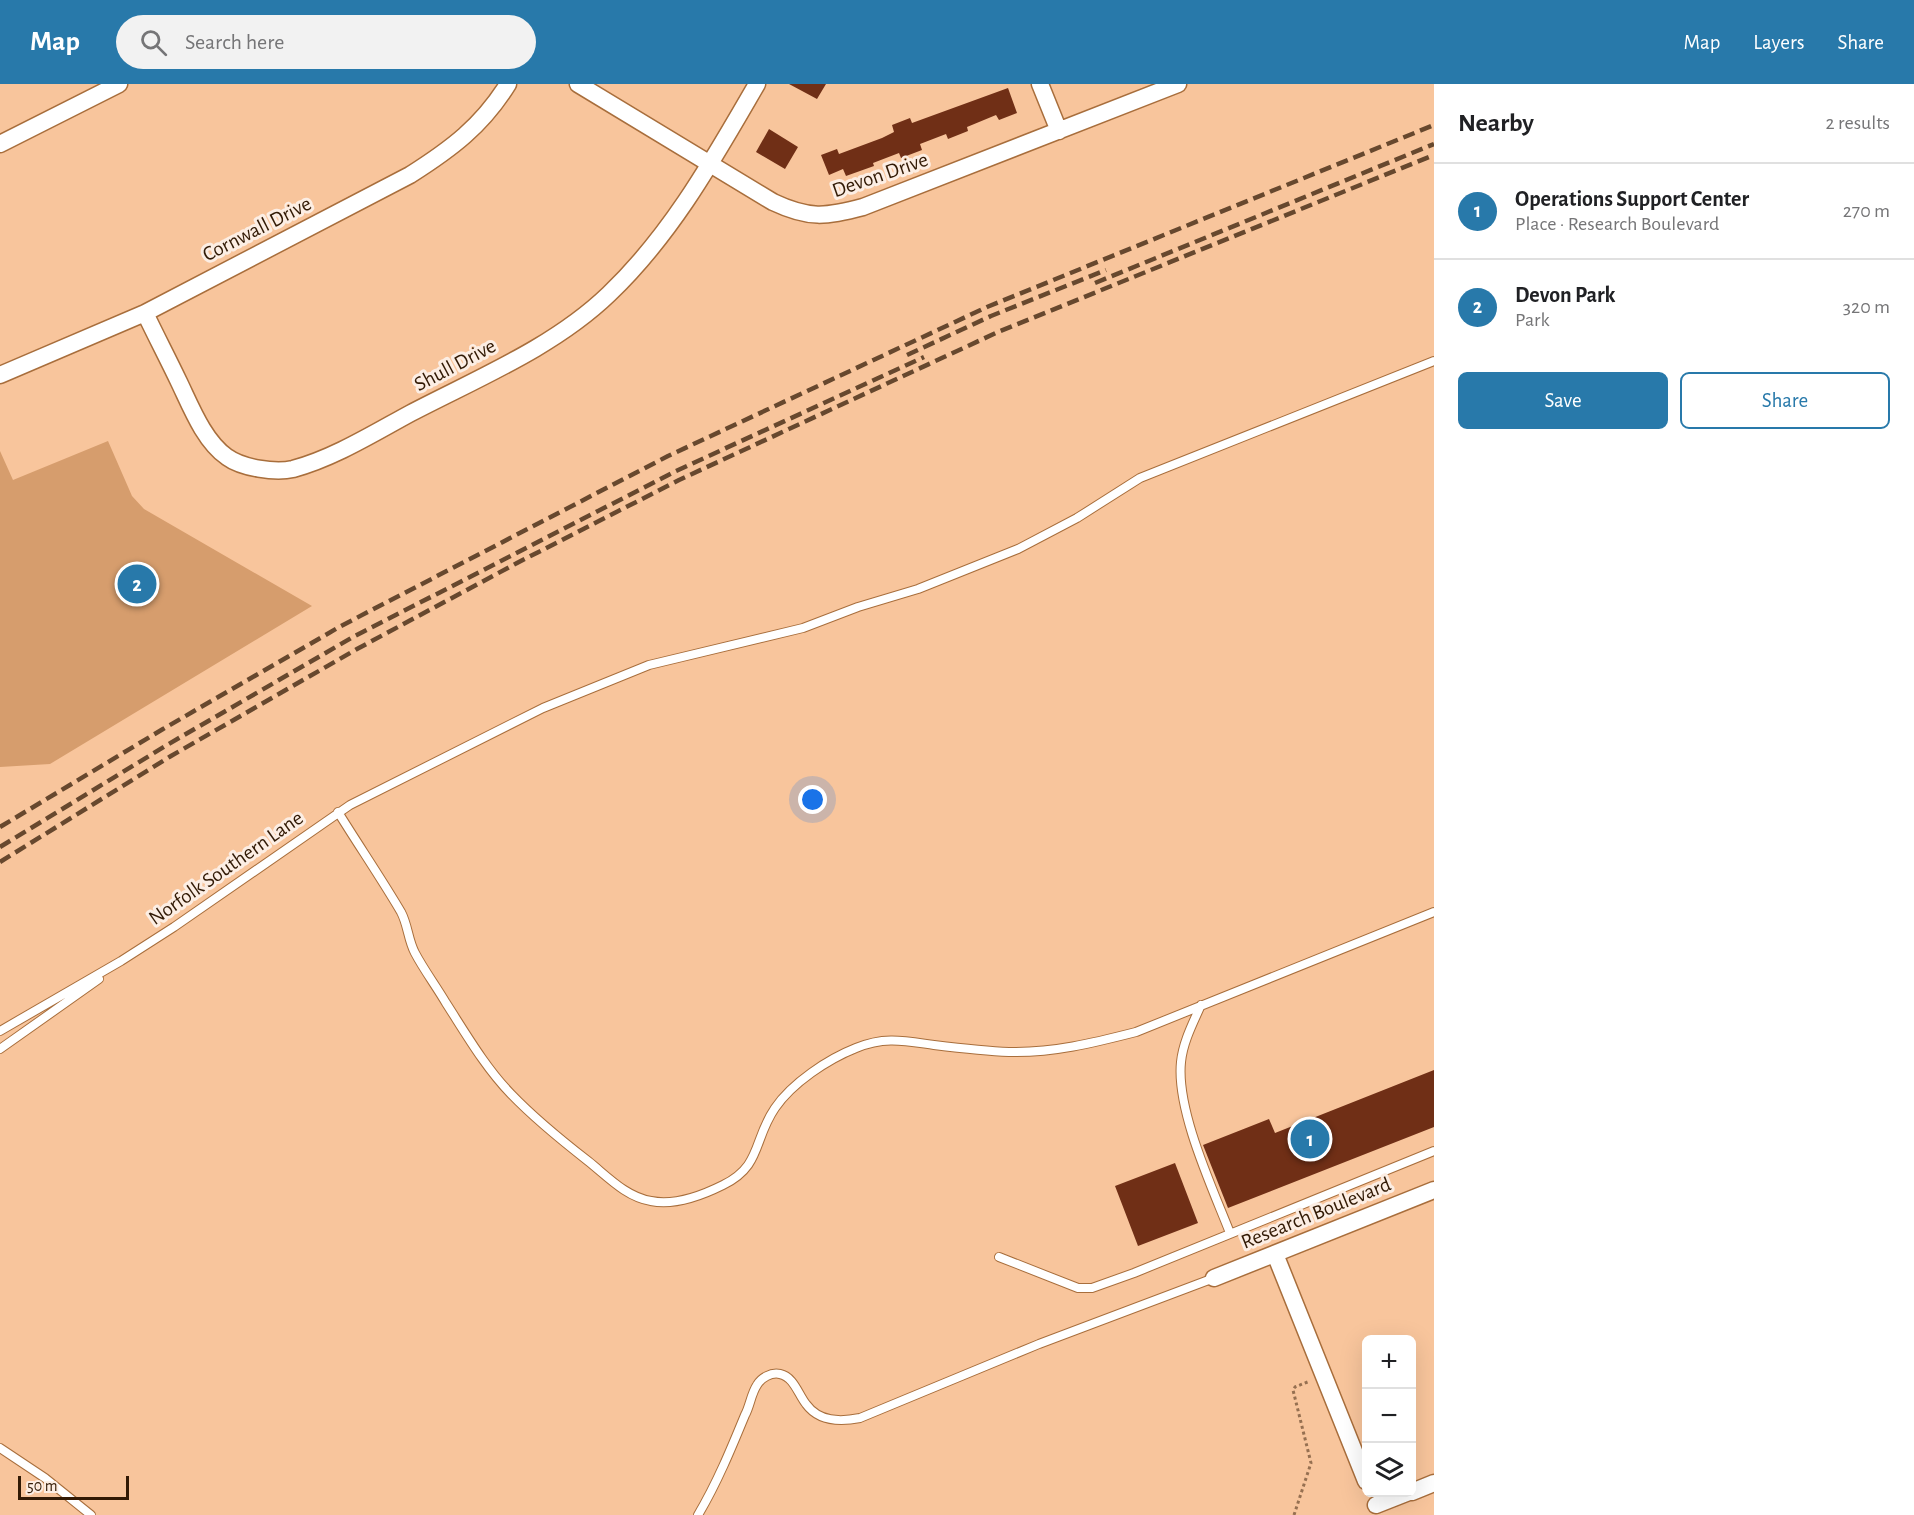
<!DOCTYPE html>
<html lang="en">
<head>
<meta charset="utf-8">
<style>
	:root { --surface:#fff; --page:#f2f2f2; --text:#202124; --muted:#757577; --line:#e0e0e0; --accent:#2879aa }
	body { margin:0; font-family:"Alegreya Sans",sans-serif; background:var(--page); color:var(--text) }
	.controls { position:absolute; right:18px; bottom:18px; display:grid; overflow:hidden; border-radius:9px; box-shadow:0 6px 24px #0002 }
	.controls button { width:54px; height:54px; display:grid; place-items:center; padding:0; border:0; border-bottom:2px solid var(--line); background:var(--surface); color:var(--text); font:30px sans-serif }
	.scale { position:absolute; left:18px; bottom:15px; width:111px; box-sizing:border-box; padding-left:6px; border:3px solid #321a05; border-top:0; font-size:16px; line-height:21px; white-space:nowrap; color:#321a05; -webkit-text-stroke:4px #fceee4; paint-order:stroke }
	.you { position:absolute; left:813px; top:716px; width:21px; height:21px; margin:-15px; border:4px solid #fff; border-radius:50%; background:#1a73e8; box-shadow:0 0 0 9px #1a73e833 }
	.badge { display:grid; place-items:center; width:39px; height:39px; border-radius:50%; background:var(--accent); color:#fff; font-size:20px; font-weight:700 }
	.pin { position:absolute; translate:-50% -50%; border:3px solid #fff; box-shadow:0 2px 6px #0006 }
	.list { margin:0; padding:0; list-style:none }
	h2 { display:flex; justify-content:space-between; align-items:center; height:78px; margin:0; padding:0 24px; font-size:26px }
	h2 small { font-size:20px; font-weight:400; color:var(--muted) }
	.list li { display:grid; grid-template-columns:39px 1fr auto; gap:18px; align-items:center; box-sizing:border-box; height:96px; padding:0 24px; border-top:2px solid var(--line) }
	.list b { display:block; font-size:22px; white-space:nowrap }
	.list p { margin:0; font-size:20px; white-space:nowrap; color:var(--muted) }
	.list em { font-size:20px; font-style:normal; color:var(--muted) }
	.actions { display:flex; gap:12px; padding:18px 24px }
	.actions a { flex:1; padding:14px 0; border:2px solid var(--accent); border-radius:9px; text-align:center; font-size:21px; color:var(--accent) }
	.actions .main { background:var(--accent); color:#fff }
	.icon { flex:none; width:33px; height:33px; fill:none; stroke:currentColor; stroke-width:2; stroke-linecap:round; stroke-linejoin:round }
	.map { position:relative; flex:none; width:1434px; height:1431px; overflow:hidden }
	header { display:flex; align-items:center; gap:36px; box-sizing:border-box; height:84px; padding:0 30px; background:var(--accent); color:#fff }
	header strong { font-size:28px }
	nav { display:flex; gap:33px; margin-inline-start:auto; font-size:21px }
	.search { width:420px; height:54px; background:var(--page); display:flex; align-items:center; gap:15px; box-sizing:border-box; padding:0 21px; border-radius:33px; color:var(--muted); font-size:22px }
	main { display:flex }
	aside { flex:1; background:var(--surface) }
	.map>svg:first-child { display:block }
	.green { fill:#d69d6d }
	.building { fill:#702f16 }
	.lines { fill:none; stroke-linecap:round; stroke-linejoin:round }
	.lane-casing { stroke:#a86e3c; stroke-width:10 }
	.street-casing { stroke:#a86e3c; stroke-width:19 }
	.path { stroke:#967051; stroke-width:3; stroke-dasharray:3 3; stroke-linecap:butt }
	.lane { stroke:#fff; stroke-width:8 }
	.street { stroke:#fff; stroke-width:16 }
	.rail { stroke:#67482e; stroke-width:4.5; stroke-dasharray:12 6; stroke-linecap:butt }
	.labels { text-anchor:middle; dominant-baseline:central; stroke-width:6; stroke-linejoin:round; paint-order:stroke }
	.street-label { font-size:21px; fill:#321a05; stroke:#fceee4 }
</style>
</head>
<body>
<header>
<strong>Map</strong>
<div class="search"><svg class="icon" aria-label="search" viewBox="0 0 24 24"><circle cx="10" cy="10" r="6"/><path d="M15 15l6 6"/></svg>Search here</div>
<nav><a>Map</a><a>Layers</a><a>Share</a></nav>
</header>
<main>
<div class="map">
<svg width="1434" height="1431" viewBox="0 0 1434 1431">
	<rect width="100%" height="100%" fill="#f8c59c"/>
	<path class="green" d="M 108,357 L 132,412 L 144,425 L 312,522 L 50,680 L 0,683 L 0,367 L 13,396 Z"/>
	<path class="building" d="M 789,0 L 826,0 L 817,15 Z
		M 1008,4 L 1017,29 L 999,36 L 996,31 L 967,43 L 968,47 L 948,55 L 946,50 L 920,60 L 922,66 L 901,74 L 899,69 L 873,79 L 874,82 L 846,92 L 843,85 L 829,91 L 821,71 L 837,65 L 839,70 L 882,54 L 894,48 L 892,41 L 910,34 L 912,39 Z
		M 769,45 L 798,63 L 785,85 L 756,68 Z
		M 1434,986 L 1434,1043 L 1228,1124 L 1203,1061 L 1269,1035 L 1275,1049 Z
		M 1175,1079 L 1198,1139 L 1138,1162 L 1115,1102 Z"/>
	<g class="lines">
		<g class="lane-casing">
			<path id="lane" d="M 338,728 C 359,762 381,794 401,828 C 408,841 408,856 415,869 C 424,886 436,902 446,919 C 466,950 485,983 511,1010 C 535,1035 561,1056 588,1077 C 607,1092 626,1113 651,1117 C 675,1122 701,1112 723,1101 C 762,1082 753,1056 775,1024 C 792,999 828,975 856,964 C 885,952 905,957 934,961 C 959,964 984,967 1009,968 C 1053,969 1093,959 1136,948 L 1434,828
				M 1201,921 C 1193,939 1183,958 1181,978 C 1176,1026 1212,1103 1230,1149
				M 0,947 L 121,877 L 174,843 L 350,721 L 543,624 L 649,581 L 803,544 L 858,523 L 918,505 L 1018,465 L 1077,434 L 1140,394 L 1434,277
				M 0,965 L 99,895
				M 999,1173 L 1078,1204 L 1092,1204 L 1134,1189 L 1434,1067
				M 0,1364 L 45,1394 L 91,1431
				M 698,1431 C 717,1399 731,1365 745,1331 C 750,1322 751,1310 757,1301 C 761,1294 771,1288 780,1290 C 794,1293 798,1310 806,1320 C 819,1338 840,1338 860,1334 L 1039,1260 L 1214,1194"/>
		</g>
		<g class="street-casing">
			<path id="street" d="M 578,0 L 773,118 C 809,135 826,133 863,123 L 1178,0
				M 1040,0 L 1059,47
				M 0,60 L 119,0
				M 145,229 C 156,252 168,275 179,298 C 191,323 204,357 227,373 C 242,384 275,389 293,385 C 334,374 374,349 411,329 C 478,294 554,263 609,210 C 672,150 714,74 757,0
				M 0,291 L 145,229 L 410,91 C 451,65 482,42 508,0
				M 1275,1170 L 1366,1397
				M 1214,1194 L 1434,1106
				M 1412,1408 L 1434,1399
				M 1376,1421 L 1409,1408"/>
		</g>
		<path class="path" d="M 1294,1431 L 1311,1379 L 1293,1306 L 1295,1303 L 1310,1297"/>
		<use href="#lane" class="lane"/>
		<use href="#street" class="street"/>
		<path class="rail" d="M 1095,199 L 1434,60
			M 907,271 L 991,232 L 1106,186
			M 0,743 L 163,645 L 341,542 L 668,372 L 987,223 L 1434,41
			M 0,763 L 167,661 L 353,553 L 676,387 L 924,273
			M 0,778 L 171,672 L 357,565 L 517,479 L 679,396 L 998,248 L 1434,71"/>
	</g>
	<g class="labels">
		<g class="street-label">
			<text transform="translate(880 91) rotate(-19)">Devon Drive</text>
			<text transform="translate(257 145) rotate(-27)">Cornwall Drive</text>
			<text transform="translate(455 281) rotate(-28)">Shull Drive</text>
			<text transform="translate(226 784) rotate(-35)">Norfolk Southern Lane</text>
			<text transform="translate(1316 1129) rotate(-22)">Research Boulevard</text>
		</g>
	</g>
</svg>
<div class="controls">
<button>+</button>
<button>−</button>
<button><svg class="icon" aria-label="layers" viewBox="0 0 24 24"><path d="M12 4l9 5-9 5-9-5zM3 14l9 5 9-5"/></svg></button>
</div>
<div class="scale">50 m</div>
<div class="you"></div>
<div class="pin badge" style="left:1310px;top:1055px">1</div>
<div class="pin badge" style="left:137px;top:500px">2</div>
</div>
<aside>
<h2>Nearby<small>2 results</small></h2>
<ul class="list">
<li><span class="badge">1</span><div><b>Operations Support Center</b><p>Place · Research Boulevard</p></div><em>270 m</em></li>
<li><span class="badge">2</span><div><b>Devon Park</b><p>Park</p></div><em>320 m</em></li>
</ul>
<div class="actions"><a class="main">Save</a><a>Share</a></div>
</aside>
</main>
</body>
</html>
